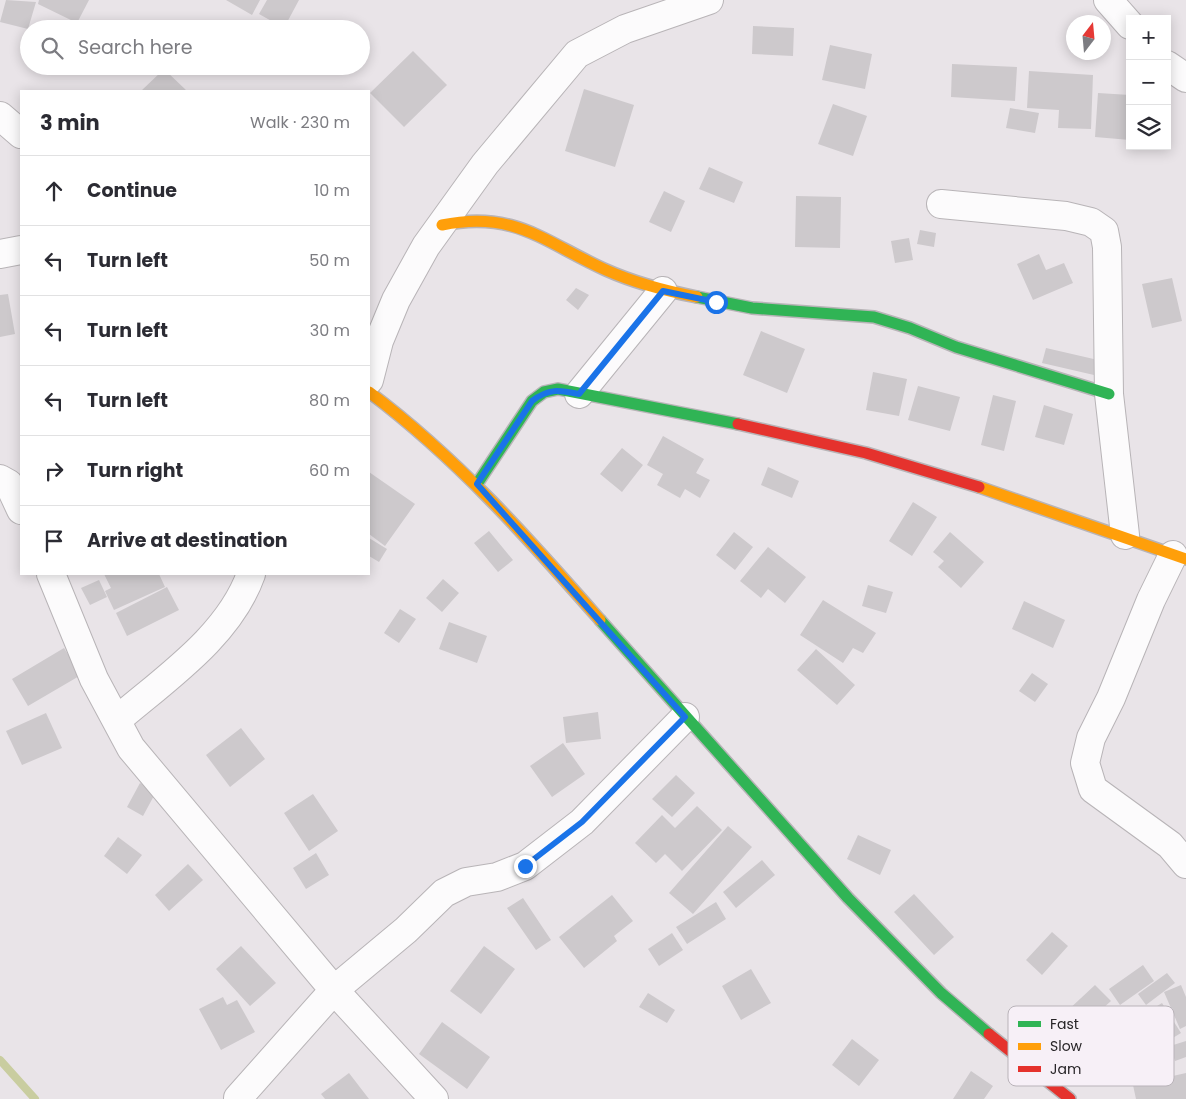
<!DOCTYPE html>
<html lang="en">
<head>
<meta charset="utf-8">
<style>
	:root { --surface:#fff; --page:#f7f7f7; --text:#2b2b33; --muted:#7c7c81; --line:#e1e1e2 }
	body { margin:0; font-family:Poppins,sans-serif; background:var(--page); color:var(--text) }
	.controls { position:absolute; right:15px; top:15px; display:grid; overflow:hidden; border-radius:0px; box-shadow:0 2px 12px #0003 }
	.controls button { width:45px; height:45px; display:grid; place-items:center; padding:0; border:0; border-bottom:1px solid var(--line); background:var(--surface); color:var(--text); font:25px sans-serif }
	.compass { position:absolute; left:1066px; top:15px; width:45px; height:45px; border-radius:50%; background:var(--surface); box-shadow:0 2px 12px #0003; rotate:16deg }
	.stop { position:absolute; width:15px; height:15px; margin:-11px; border:4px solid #1a73e8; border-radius:50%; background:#fff }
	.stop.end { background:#1a73e8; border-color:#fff; box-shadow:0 1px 5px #0008 }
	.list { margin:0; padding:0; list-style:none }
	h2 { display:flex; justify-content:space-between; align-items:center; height:65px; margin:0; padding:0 20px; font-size:21px }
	h2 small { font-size:16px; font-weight:400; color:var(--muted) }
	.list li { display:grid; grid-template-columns:32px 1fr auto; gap:15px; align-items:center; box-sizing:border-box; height:70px; padding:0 20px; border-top:1px solid var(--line) }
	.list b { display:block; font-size:19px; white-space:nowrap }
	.list em { font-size:16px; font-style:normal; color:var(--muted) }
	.icon { flex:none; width:28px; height:28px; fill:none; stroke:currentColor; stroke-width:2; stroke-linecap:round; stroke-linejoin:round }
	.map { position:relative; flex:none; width:1186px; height:1099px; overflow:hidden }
	.search { position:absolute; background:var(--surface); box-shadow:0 2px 12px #0003; left:20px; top:20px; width:350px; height:55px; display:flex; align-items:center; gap:12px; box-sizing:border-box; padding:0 18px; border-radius:28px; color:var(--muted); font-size:19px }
	.panel { position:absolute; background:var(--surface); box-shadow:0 2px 12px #0003; left:20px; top:90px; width:350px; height:485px; border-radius:0px }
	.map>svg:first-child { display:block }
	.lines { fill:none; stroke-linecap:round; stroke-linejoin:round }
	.stream { stroke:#c9cda0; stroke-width:8 }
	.building { fill:#cdc9cc }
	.street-casing { stroke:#b8b4b7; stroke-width:30 }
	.fast-casing { stroke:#b8b4b7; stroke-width:14 }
	.slow-casing { stroke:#b8b4b7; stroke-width:14 }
	.jam-casing { stroke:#b8b4b7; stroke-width:14 }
	.street { stroke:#fcfbfc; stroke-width:28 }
	.fast { stroke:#30b455; stroke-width:11 }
	.slow { stroke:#ff9f0a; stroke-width:11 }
	.jam { stroke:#e5322d; stroke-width:11 }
	.route { stroke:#1a73e8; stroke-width:6 }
	.key { fill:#f7f0f7; stroke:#b9b3b9; stroke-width:1 }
	.key-label { font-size:14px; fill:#272427 }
</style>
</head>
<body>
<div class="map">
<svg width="1186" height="1099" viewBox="0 0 1186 1099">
	<rect width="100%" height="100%" fill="#e9e4e8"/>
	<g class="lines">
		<path class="stream" d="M 0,1060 L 35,1099"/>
	</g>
	<path class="building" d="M 6,0 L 36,2 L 28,29 L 0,22 Z
		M 39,0 L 89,0 L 77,23 L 38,4 Z
		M 226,0 L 260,0 L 252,15 Z
		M 267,0 L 299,0 L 284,28 L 259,14 Z
		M 753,26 L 794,28 L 793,56 L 752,54 Z
		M 830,45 L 872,54 L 865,89 L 822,80 Z
		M 413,51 L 447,85 L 404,127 L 370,93 Z
		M 952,64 L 1017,67 L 1015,101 L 951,97 Z
		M 164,69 L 187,91 L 141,91 Z
		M 1029,71 L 1093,75 L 1091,129 L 1058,128 L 1059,110 L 1027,108 Z
		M 584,89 L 634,105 L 615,167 L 565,151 Z
		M 1098,93 L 1130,95 L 1130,140 L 1095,137 Z
		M 833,104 L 867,116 L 853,156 L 818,144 Z
		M 1010,108 L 1039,113 L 1035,133 L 1006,128 Z
		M 709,167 L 743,182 L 734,203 L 699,189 Z
		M 664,191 L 685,201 L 671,232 L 649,222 Z
		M 796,196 L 841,197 L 840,248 L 795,247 Z
		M 920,230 L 936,233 L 934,247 L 917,244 Z
		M 909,238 L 913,260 L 895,263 L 891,241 Z
		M 1039,254 L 1046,270 L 1064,263 L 1073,283 L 1033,300 L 1017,264 Z
		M 1172,278 L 1182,321 L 1152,328 L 1142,284 Z
		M 576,288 L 589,295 L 578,310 L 566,300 Z
		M 8,294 L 15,334 L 0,337 L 0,295 Z
		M 761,331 L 805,349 L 787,393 L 743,375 Z
		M 1046,348 L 1098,360 L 1094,375 L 1042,363 Z
		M 873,372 L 907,379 L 899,416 L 866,410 Z
		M 918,386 L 960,397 L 950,431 L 908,420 Z
		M 993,395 L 1016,401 L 1004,451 L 981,445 Z
		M 1044,405 L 1073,414 L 1064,445 L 1035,437 Z
		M 663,436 L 704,459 L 696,473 L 710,480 L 700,498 L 685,489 L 680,498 L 657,485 L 663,474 L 647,465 Z
		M 622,448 L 643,465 L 622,492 L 600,474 Z
		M 768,467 L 799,481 L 792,498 L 761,485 Z
		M 369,472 L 415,504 L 385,546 L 369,534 Z
		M 913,502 L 937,517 L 912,556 L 889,541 Z
		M 489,531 L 513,560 L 498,572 L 474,543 Z
		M 734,532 L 753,547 L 735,570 L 716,555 Z
		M 950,532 L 984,562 L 961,588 L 938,567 L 944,561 L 933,552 Z
		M 369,538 L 387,549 L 379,562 L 369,556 Z
		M 768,547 L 806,577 L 785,603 L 768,589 L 761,598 L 740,581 Z
		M 104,574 L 159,574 L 165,587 L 114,610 L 105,591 L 111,588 Z
		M 443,579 L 459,593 L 442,612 L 426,598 Z
		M 99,580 L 107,597 L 90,605 L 81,588 Z
		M 868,585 L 893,592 L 886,613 L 862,606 Z
		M 167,587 L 179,610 L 127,636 L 116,613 Z
		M 823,600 L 876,633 L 863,653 L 853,648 L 843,663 L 800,635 Z
		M 1024,601 L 1065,620 L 1053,648 L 1012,629 Z
		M 400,609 L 416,619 L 399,643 L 384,633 Z
		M 449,622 L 487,636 L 477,663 L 439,649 Z
		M 64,648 L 81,675 L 28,706 L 12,679 Z
		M 816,649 L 855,685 L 837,705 L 797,670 Z
		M 1032,673 L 1048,684 L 1035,702 L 1019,691 Z
		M 598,712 L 601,739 L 566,743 L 563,717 Z
		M 46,713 L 62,748 L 22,765 L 6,731 Z
		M 241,728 L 265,759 L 230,787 L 206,755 Z
		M 563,743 L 585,774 L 552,797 L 530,766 Z
		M 676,775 L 695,793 L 672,817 L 652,799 Z
		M 140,783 L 156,792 L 143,816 L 127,807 Z
		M 313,794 L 338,831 L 309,851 L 284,813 Z
		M 697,806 L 722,830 L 682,871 L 665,854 L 656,863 L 635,843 L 662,815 L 675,828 Z
		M 728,826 L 752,847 L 693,914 L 669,893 Z
		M 858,835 L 891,850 L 880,875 L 847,859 Z
		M 118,837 L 142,855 L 127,874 L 104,856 Z
		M 316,853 L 329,875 L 306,889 L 293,868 Z
		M 762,860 L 775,875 L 736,908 L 723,892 Z
		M 188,864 L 203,880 L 169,911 L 155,895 Z
		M 914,894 L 954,937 L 934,955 L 894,912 Z
		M 612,895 L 633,921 L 614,936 L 617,941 L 584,968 L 559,937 Z
		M 523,898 L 551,940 L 536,950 L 507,908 Z
		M 716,902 L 726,919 L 687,944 L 676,927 Z
		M 1052,932 L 1068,946 L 1042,975 L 1026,960 Z
		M 672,933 L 683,950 L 659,966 L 648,949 Z
		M 241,946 L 276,983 L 250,1006 L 216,969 Z
		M 484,946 L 515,969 L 481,1014 L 450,991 Z
		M 1143,965 L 1154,981 L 1120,1005 L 1109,989 Z
		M 751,969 L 771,1003 L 741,1020 L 722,986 Z
		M 1167,973 L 1175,983 L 1146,1005 L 1138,994 Z
		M 1095,985 L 1111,1001 L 1081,1028 L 1066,1012 Z
		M 1181,985 L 1186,997 L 1186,1026 L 1180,1029 L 1164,992 Z
		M 648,993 L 675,1010 L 667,1023 L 639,1007 Z
		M 223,997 L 227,1005 L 237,1000 L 255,1032 L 221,1050 L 199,1009 Z
		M 1162,1003 L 1181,1033 L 1151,1051 L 1143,1037 L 1139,1039 L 1129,1023 Z
		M 442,1022 L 490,1057 L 467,1089 L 419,1054 Z
		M 852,1039 L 879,1060 L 859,1086 L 832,1065 Z
		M 1186,1041 L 1186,1057 L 1175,1061 L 1170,1046 Z
		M 971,1071 L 993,1086 L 984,1099 L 953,1099 Z
		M 349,1073 L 369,1099 L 325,1099 L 321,1094 Z
		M 1186,1073 L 1186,1099 L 1136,1099 L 1133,1085 Z"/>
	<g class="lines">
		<g class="street-casing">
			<path id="street" d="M 1108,0 L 1130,25
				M 1167,65 L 1186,78
				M 0,116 L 21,134
				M 941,204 L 1066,216 L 1091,222 L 1104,231 L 1107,247 L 1109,394 L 1125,535
				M 0,254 L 21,250
				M 369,380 L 379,341 L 396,300 L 426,246 L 485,164 L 577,54 L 625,29 L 709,0
				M 579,394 L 663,291
				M 0,479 L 9,484 L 21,510
				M 1173,555 L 1151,600 L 1111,698 L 1091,738 L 1085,763 L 1093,789 L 1170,845 L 1186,864
				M 51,574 L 94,679 L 131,748 L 334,990 L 434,1099
				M 117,720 C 166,678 229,636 251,574
				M 238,1098 L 334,990 L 406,930 L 444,893 L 466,882 L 497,877 L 525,866 L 582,822 L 685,717"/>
		</g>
		<g class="fast-casing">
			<path id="fast" d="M 697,297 L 752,308 L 874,317 L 910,328 L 956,347 L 1109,394
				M 477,484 L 532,401 L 544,392 L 558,389 L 738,424
				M 600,620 L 848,898 L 941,993 L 989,1034"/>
		</g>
		<g class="slow-casing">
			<path id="slow" d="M 442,225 C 515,210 544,242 606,270 C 635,283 666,291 697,297
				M 369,392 C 457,458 528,538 600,620
				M 979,487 L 1186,559"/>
		</g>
		<g class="jam-casing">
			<path id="jam" d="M 738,424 L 866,453 L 979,487
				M 989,1034 L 1070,1099"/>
		</g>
		<use href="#street" class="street"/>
		<use href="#fast" class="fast"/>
		<use href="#slow" class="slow"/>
		<use href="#jam" class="jam"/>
	</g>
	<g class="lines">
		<path class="route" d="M 525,866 L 582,822 L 685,717 L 477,484 L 532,401 C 549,388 559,390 579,394 L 663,291 L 716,302"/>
	</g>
	<rect x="1008" y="1006" width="166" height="80" rx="8" class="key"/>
	<rect x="1018" y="1021" width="23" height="6" fill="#30b455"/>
	<rect x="1018" y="1043" width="23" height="7" fill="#ff9f0a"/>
	<rect x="1018" y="1066" width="23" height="6" fill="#e5322d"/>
	<g class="key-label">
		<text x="1050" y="1029">Fast</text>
		<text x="1050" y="1051">Slow</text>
		<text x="1050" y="1074">Jam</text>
	</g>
</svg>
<div class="controls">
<button>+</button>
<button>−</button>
<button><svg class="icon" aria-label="layers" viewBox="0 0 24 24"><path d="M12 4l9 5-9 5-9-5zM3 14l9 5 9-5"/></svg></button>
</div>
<svg class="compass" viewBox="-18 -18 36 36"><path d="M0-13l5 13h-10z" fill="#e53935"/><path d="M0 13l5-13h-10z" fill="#7c7c81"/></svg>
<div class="stop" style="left:716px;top:302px"></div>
<div class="stop end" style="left:525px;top:866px"></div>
<div class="search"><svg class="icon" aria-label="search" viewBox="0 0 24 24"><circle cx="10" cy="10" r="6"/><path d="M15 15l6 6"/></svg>Search here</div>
<section class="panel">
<h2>3 min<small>Walk · 230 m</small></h2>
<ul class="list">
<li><svg class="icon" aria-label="ahead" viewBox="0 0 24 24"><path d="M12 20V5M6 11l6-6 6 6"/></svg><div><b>Continue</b></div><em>10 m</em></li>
<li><svg class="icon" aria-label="left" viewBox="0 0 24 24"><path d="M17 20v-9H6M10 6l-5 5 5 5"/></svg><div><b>Turn left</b></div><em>50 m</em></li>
<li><svg class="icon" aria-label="left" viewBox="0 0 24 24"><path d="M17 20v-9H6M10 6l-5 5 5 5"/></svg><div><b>Turn left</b></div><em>30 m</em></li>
<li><svg class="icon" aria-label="left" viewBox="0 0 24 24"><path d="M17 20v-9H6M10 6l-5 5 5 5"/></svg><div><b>Turn left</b></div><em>80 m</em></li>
<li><svg class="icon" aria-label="right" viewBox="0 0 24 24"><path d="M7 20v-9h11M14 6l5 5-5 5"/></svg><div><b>Turn right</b></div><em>60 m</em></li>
<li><svg class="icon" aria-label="arrive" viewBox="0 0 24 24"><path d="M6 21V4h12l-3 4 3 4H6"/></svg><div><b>Arrive at destination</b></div></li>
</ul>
</section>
</div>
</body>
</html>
